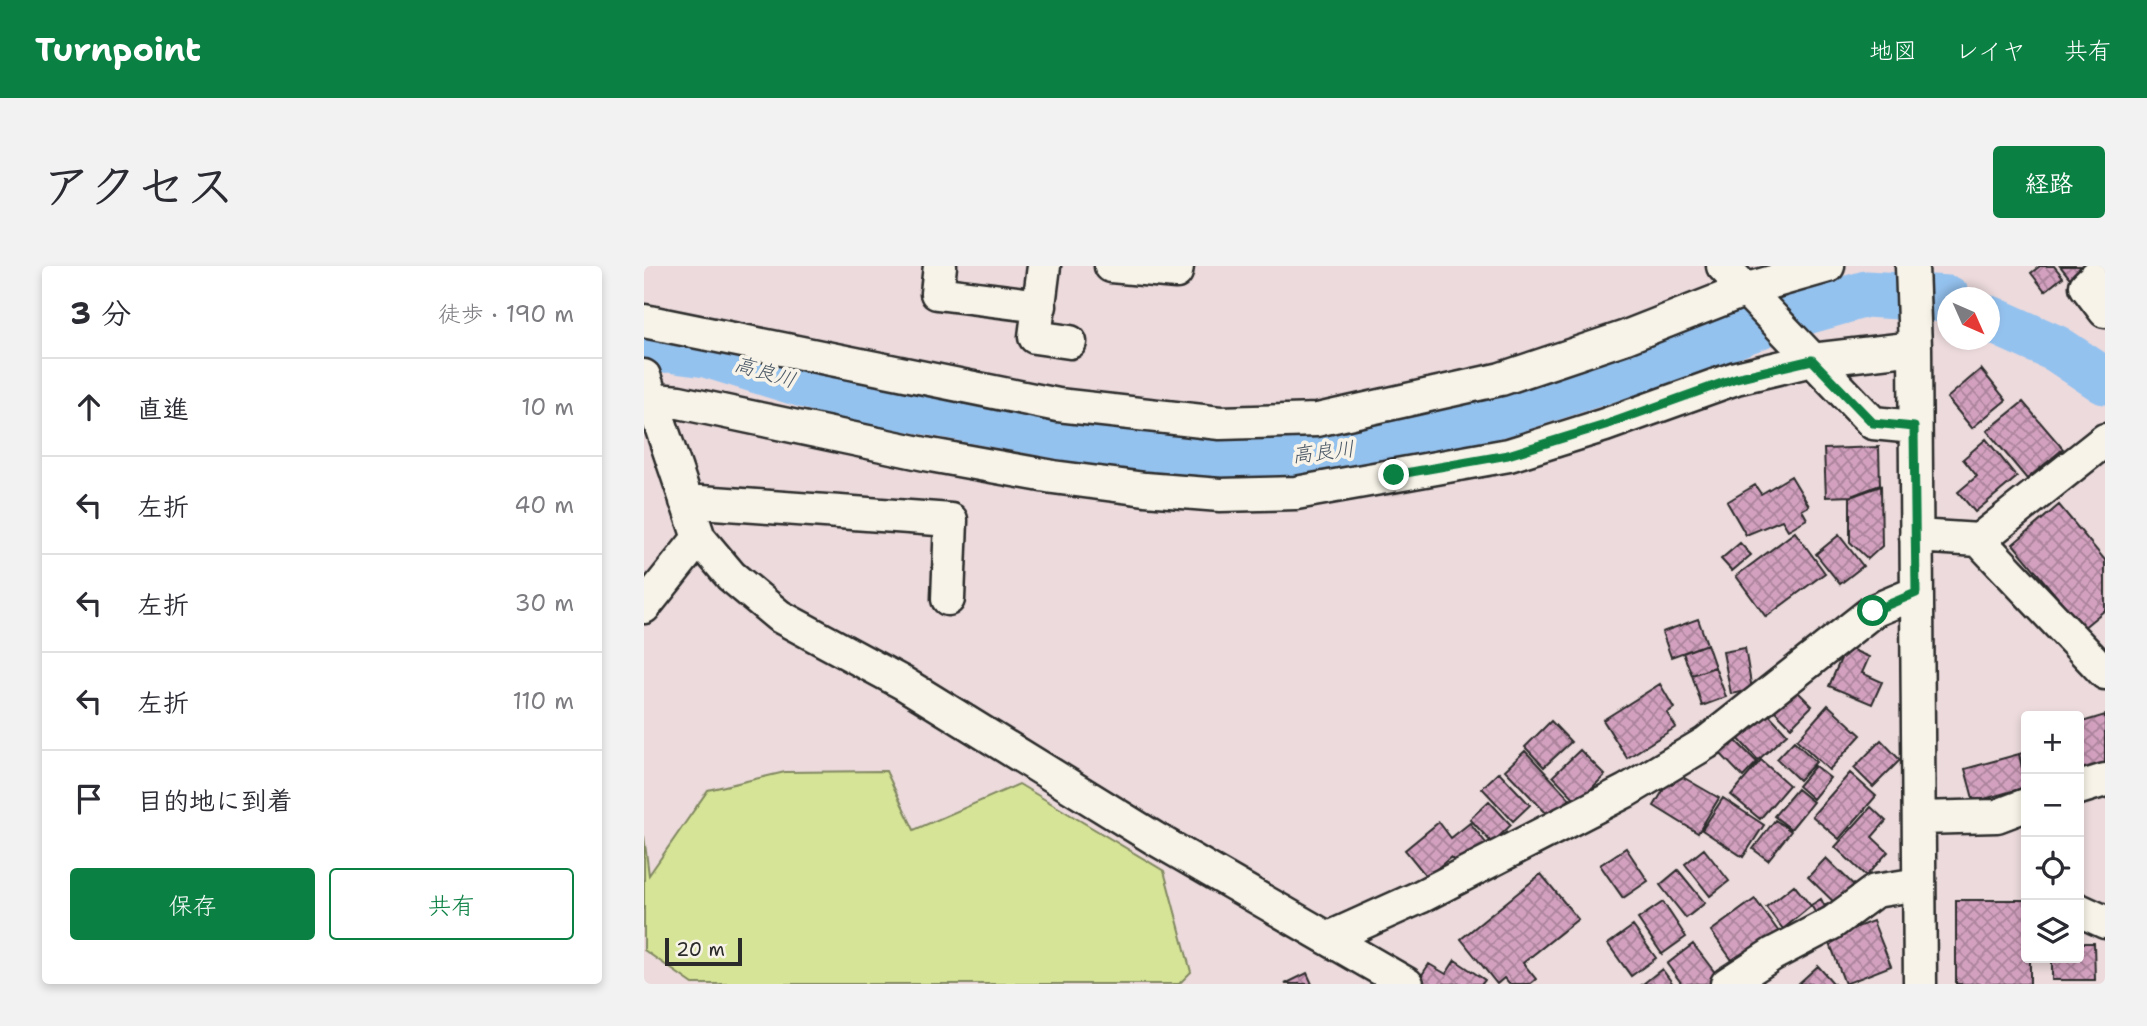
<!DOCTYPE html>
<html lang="ja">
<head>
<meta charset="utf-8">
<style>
	:root { --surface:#fff; --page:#f2f2f3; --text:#2b2b33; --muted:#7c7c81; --line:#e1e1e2; --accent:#0b8043 }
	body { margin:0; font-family:"Shantell Sans","Klee One",sans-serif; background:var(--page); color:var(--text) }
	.controls { position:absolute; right:21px; bottom:21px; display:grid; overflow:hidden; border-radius:7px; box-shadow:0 4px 10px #0003 }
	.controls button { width:63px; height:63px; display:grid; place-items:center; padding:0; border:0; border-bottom:2px solid var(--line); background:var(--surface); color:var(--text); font:35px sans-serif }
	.compass { position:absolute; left:1293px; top:21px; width:63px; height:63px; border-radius:50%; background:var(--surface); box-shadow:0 4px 10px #0003; rotate:135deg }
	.scale { position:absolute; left:21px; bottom:18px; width:77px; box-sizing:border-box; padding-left:7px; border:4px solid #2b2b2b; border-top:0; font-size:19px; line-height:24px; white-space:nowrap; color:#2b2b2b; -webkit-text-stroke:5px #f7f3e8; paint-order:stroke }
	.stop { position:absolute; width:21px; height:21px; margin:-16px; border:5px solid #0b8043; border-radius:50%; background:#fff }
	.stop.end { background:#0b8043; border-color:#fff; box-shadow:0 2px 7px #0008 }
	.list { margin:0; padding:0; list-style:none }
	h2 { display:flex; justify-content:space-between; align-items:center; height:91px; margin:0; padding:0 28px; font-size:30px }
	h2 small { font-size:23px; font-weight:400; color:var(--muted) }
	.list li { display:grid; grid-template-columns:46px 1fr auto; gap:21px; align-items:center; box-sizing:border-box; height:98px; padding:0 28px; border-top:2px solid var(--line) }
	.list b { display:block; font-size:26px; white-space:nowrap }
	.list em { font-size:23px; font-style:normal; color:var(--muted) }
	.actions { display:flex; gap:14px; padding:21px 28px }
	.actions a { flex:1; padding:16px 0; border:2px solid var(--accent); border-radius:7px; text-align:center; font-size:24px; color:var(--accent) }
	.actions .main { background:var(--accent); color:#fff }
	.icon { flex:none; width:38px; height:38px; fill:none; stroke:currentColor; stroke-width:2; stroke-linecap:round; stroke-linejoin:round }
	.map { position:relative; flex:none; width:1461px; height:718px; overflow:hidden; border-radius:7px }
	header { display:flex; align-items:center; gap:42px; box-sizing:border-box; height:98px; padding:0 35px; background:var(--accent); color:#fff }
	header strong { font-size:33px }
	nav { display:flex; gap:38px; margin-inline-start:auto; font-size:24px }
	.intro { display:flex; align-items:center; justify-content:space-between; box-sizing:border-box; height:168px; padding:0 42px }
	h1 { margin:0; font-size:49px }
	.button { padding:18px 32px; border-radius:7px; background:var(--accent); color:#fff; font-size:24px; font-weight:700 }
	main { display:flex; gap:42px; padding:0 42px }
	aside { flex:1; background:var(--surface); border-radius:7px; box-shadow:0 4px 10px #0003 }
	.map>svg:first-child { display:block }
	.grass { fill:#d6e497; stroke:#808861; stroke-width:2 }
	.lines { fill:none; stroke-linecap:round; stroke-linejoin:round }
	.river { stroke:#94c2ef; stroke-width:47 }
	.building { fill:url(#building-cross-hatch); stroke:#2b2b2b; stroke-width:2 }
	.minor-casing { stroke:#2b2b2b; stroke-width:37 }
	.minor { stroke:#f7f3e8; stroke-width:32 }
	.route { stroke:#0b8043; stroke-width:9 }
	.labels { text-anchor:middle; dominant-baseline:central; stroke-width:7; stroke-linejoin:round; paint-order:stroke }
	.water-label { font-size:21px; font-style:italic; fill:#4a5866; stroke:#f7f3e8 }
</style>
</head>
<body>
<header>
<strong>Turnpoint</strong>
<nav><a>地図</a><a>レイヤ</a><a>共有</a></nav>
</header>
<div class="intro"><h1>アクセス</h1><a class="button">経路</a></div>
<main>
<aside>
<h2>3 分<small>徒歩 · 190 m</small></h2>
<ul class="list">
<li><svg class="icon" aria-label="ahead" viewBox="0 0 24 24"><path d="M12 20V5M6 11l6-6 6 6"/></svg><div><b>直進</b></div><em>10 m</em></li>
<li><svg class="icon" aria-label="left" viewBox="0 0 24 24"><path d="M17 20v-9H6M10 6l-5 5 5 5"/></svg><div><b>左折</b></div><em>40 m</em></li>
<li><svg class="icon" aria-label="left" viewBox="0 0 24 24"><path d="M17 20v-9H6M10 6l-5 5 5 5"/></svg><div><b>左折</b></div><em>30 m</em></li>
<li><svg class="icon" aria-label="left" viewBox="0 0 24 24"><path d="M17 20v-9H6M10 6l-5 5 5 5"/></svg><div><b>左折</b></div><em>110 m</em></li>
<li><svg class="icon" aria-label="arrive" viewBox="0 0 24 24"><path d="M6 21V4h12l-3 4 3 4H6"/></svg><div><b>目的地に到着</b></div></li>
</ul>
<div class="actions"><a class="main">保存</a><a>共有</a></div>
</aside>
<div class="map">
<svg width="1461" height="718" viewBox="0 0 1461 718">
	<defs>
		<pattern id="building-cross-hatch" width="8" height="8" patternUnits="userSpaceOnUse" patternTransform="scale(1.75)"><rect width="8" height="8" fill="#d3a1bf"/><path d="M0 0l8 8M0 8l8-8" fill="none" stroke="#ab839b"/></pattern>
	</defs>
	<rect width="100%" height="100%" fill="#ecdadc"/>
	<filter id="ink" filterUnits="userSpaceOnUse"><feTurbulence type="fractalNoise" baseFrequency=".0143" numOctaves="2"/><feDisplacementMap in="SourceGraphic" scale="14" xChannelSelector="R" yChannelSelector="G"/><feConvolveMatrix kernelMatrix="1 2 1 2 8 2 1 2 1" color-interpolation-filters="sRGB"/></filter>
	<g filter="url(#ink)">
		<path class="grass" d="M 242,505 L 270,564 L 375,518 L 520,605 L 547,706 L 535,718 L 49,718 L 0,684 L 0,570 L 5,609 L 64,524 L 141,506 Z"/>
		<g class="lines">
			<path class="river" d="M 1346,53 L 1413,83 L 1461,115
				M 0,85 L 24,83 L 62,88 L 195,129 L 466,179 L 563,189 L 662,192 L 737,179 L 866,145 L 1036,90 L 1121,57 L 1222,28 L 1304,33"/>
		</g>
		<path class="building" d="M 1396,0 L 1410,0 L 1419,11 L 1401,25 L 1387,7 Z
			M 1416,0 L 1450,0 L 1429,16 Z
			M 1337,103 L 1362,134 L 1328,162 L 1303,132 Z
			M 1379,136 L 1419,183 L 1383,213 L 1343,165 Z
			M 1342,173 L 1373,211 L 1331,246 L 1314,226 L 1333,210 L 1319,193 Z
			M 1235,181 L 1236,219 L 1207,230 L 1182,231 L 1180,183 Z
			M 1147,210 L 1165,240 L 1158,244 L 1163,253 L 1144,264 L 1138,254 L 1102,269 L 1083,236 L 1111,219 L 1117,228 Z
			M 1237,220 L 1238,280 L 1224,293 L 1206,276 L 1206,231 Z
			M 1415,239 L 1461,294 L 1461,344 L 1439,362 L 1369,278 Z
			M 1151,266 L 1181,307 L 1122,351 L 1092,310 Z
			M 1195,269 L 1219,300 L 1196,318 L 1172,288 Z
			M 1096,277 L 1107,289 L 1088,305 L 1077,293 Z
			M 1054,353 L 1063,378 L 1027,391 L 1018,366 Z
			M 1063,378 L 1071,401 L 1048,409 L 1039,387 Z
			M 1202,381 L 1225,391 L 1218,407 L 1238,416 L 1228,438 L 1185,420 Z
			M 1101,382 L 1108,424 L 1087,428 L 1079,386 Z
			M 1071,401 L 1082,431 L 1058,440 L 1048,409 Z
			M 1016,418 L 1030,442 L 1023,447 L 1032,461 L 983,492 L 959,454 Z
			M 1148,420 L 1168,440 L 1147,461 L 1127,441 Z
			M 1184,439 L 1217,469 L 1185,504 L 1153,474 Z
			M 1120,443 L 1143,468 L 1114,494 L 1091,469 Z
			M 1461,449 L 1461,497 L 1435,505 L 1435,457 Z
			M 907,455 L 927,476 L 900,501 L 881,481 Z
			M 1086,469 L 1113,496 L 1099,511 L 1072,483 Z
			M 1237,474 L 1256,494 L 1229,521 L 1210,502 Z
			M 1150,475 L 1172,496 L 1155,514 L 1133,493 Z
			M 936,484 L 961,509 L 934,536 L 909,510 Z
			M 881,485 L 926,533 L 906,551 L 861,504 Z
			M 1382,486 L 1382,514 L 1375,488 Z
			M 1375,488 L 1382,521 L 1330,536 L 1321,503 Z
			M 1117,494 L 1145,519 L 1116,553 L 1087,529 Z
			M 1171,500 L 1186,512 L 1169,533 L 1154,520 Z
			M 855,506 L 886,539 L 869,555 L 838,522 Z
			M 1030,506 L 1075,532 L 1054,567 L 1010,540 Z
			M 1206,507 L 1232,530 L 1195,573 L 1168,550 Z
			M 1153,523 L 1169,536 L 1147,563 L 1130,550 Z
			M 1079,532 L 1120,559 L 1099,591 L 1058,564 Z
			M 845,535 L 867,559 L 848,577 L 826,553 Z
			M 1227,541 L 1242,555 L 1228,571 L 1244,586 L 1222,610 L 1191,581 Z
			M 1131,554 L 1147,565 L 1124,594 L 1109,583 Z
			M 795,556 L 807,572 L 826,557 L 846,582 L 818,605 L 807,591 L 783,611 L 761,584 Z
			M 982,582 L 1004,615 L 979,632 L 956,599 Z
			M 1060,583 L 1085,615 L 1066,630 L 1041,598 Z
			M 1182,592 L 1216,625 L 1198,644 L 1164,611 Z
			M 1034,604 L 1061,637 L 1042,652 L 1016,619 Z
			M 897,608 L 934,653 L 879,697 L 892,713 L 886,718 L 865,718 L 860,712 L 853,718 L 817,673 Z
			M 1150,619 L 1167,640 L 1139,663 L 1122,641 Z
			M 1111,633 L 1137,669 L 1093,701 L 1067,665 Z
			M 1177,633 L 1180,639 L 1184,637 L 1192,651 L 1178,658 L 1167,639 Z
			M 1312,634 L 1382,634 L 1382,692 L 1386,692 L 1386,718 L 1312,718 Z
			M 1019,636 L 1042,671 L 1018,688 L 994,653 Z
			M 1229,655 L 1247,700 L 1201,718 L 1184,672 Z
			M 989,660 L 1012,692 L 987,710 L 964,678 Z
			M 1435,677 L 1450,677 L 1451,714 L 1408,714 L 1408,692 L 1435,692 Z
			M 1049,678 L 1076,713 L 1069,718 L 1038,718 L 1023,698 Z
			M 811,694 L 841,714 L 838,718 L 779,718 L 774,715 L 785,698 L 802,708 Z
			M 1174,700 L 1190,718 L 1154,718 Z
			M 1018,703 L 1029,718 L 999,718 Z
			M 663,707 L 668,718 L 641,718 Z"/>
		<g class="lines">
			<g class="minor-casing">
				<path id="minor" d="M 296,0 L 293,27 L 396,40
					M 400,0 L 391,71 L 426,76
					M 467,0 L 532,6 L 533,0
					M 1079,0 L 1229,157 L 1270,161
					M 1268,0 L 1271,82 L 1276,718
					M 1461,2 L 1442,20 L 1461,45
					M 0,55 L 414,139 L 576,157 L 673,154 L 857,113 L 982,71 L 1104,23 L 1184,0
					M 0,110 L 55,272 L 87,310 L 135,350 L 259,417 L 510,572 L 763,718
					M 0,133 L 35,136 L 281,188 L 409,211 L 501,223 L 576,229 L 652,227 L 865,189 L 961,159 L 1092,112 L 1168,94 L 1271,82
					M 42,235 L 307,254 L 304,333
					M 1272,270 L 1335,274 L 1461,174
					M 1335,274 L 1461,407
					M 0,341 L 55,272
					M 1435,522 L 1461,514
					M 1275,552 L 1353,550 L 1382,539
					M 1435,644 L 1461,656
					M 685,672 L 776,631 L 982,525 L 1062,477 L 1229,345 L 1272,327
					M 1083,718 L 1129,688 L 1188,657 L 1231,625 L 1275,618"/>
			</g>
			<use href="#minor" class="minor"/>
		</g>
	</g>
	<g class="lines" filter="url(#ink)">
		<path class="route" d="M 750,209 L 864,189 L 961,159 L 1092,112 L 1168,94 L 1229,157 L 1270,161 L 1272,327 L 1229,345"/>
	</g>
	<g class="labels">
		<g class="water-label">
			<text transform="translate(121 106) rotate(17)">高良川</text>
			<text transform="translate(679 186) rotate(-6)">高良川</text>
		</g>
	</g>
</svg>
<div class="controls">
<button>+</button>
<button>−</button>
<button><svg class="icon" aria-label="locate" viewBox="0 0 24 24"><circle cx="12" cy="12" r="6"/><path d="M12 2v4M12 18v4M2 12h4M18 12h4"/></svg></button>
<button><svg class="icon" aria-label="layers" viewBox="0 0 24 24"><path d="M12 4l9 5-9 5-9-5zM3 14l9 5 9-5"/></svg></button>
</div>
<svg class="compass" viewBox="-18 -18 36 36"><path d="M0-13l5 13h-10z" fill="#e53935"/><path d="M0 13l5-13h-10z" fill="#7c7c81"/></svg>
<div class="scale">20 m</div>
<div class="stop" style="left:1229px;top:345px"></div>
<div class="stop end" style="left:750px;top:209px"></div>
</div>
</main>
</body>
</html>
